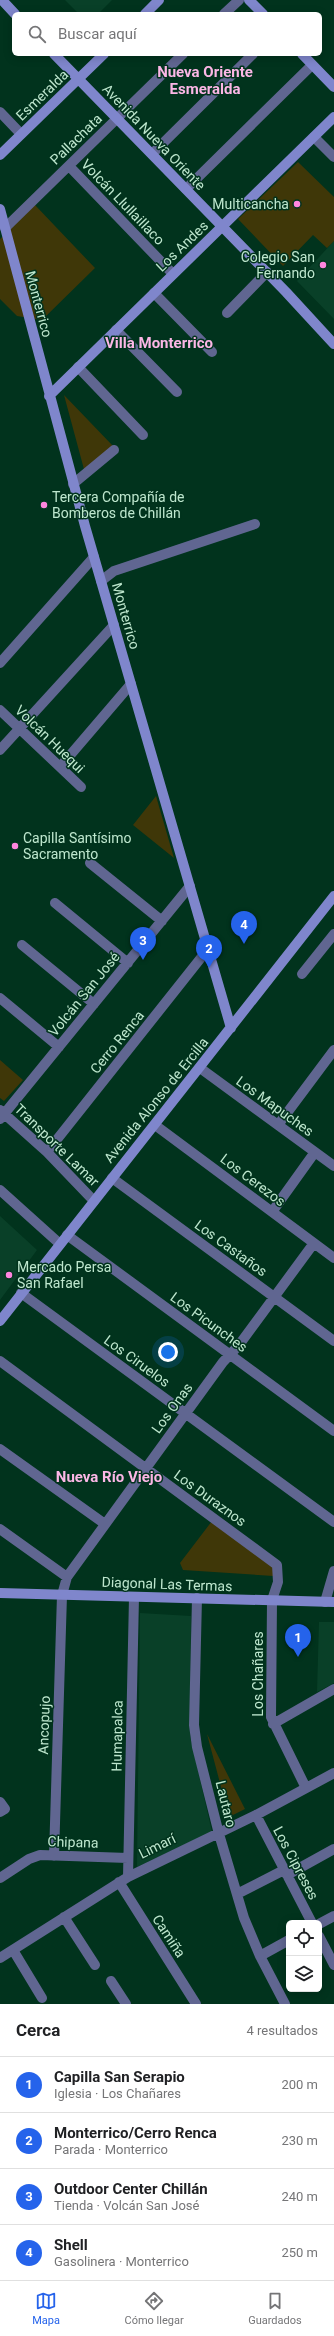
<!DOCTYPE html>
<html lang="es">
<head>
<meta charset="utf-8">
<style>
	:root { --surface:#fff; --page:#f6f6f6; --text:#202124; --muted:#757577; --line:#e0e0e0; --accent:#2563eb }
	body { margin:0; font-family:Roboto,sans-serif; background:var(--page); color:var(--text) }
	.controls { position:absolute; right:12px; bottom:12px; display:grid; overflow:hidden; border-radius:6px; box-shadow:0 2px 10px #0003 }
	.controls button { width:36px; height:36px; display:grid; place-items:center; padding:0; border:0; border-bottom:1px solid var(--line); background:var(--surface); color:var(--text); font:20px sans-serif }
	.you { position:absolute; left:168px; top:1352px; width:14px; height:14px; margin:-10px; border:3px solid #fff; border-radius:50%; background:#1a73e8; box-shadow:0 0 0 6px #1a73e833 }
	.badge { display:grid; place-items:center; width:26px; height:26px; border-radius:50%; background:var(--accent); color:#fff; font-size:13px; font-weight:700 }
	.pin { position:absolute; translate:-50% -33px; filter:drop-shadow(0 1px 2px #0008) }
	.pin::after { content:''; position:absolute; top:21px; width:14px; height:12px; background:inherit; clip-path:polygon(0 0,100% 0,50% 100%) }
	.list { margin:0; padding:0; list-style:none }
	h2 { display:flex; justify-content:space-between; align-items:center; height:52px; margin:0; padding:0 16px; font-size:17px }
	h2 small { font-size:13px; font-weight:400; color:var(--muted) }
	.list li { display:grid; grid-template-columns:26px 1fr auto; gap:12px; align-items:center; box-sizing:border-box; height:56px; padding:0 16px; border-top:1px solid var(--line) }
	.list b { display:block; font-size:15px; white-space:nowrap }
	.list p { margin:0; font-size:13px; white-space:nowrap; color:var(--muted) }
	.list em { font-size:13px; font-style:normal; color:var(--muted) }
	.icon { flex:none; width:22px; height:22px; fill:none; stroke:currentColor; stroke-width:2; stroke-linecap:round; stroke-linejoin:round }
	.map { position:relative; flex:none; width:334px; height:2004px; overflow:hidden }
	.search { position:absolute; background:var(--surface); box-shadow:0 2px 10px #0003; left:12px; right:12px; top:12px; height:44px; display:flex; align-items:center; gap:10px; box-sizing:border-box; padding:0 14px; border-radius:6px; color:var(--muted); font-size:15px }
	.sheet { height:276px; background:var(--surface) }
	nav { display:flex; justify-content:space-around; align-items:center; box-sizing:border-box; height:56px; border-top:1px solid var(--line); background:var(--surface); font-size:11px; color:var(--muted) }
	nav a { display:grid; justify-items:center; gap:2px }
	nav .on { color:var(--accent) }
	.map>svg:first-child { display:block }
	.built { fill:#094028 }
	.green { fill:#3f3708 }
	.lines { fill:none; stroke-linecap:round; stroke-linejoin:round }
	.street { stroke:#606691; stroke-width:10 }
	.secondary { stroke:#7f86cc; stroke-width:10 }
	.poi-dot { fill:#ff85de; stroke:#01331d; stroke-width:1.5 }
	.labels { text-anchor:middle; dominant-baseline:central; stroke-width:3; stroke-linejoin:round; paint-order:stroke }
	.street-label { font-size:14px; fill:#bee7ce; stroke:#01331d }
	.poi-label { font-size:14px; fill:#bee7ce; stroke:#01331d; text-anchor:start }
	.neighbourhood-label { font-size:15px; font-weight:bold; fill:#fcb7e6; stroke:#01331d }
</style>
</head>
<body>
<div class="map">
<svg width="334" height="2004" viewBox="0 0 334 2004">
	<rect width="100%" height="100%" fill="#01331d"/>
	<path class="built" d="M 65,0 L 112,0 L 98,14 L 79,14 Z
		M 334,241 L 334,319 L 297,281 Z
		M 0,1216 L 37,1250 L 0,1300 Z
		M 140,1613 L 191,1616 L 190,1736 L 212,1832 L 137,1867 Z
		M 319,1622 L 334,1622 L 334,1683 L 317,1692 Z"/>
	<path class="green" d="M 298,162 L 334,197 L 334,241 L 327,248 L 313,235 L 283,266 L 238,219 Z
		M 35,205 L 95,268 L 42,320 L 17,316 L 0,299 L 0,239 Z
		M 64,395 L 113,446 L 85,473 Z
		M 156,796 L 174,858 L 133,825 Z
		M 0,1060 L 23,1080 L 4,1101 L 0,1098 Z
		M 212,1521 L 274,1566 L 273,1576 L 183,1570 L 180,1563 Z
		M 207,1734 L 245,1809 L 229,1817 Z"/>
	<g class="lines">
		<path class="street" d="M 224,14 L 239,0
			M 0,112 L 21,134
			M 314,137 L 334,157
			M 152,154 L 253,54
			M 69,166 L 173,274
			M 186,189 L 312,65
			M 5,228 L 183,54
			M 154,293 L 212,352
			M 227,313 L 267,272
			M 116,330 L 177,392
			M 78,367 L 143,435
			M 73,484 L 114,450
			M 101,581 L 114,571 L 255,524
			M 0,663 L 94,557
			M 0,710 L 81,787
			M 0,750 L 114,625
			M 60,767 L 131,684
			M 90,863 L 162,921
			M 55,903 L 128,963
			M 22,945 L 94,1004
			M 302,974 L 334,934
			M 0,998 L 59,1047
			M 200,1068 L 334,1166
			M 0,1110 L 47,1152 L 94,1201
			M 0,1119 L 190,886
			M 155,1125 L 334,1258
			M 278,1125 L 334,1050
			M 47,1152 L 208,949
			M 112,1178 L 334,1341
			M 0,1190 L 60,1244
			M 272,1212 L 315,1152
			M 67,1235 L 334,1431
			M 21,1293 L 334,1522
			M 0,1361 L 277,1565 L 278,1582 L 272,1600 L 271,1717 L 306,1788
			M 0,1449 L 105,1524
			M 0,1529 L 67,1577
			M 197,1598 L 194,1725 L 197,1747 L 219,1834 L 244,1918 L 260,1956 L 285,2004
			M 325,1602 L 334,1571
			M 273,1724 L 334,1689
			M 0,1802 L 5,1809 L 0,1812
			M 256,1815 L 312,1923
			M 54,1856 L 62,1595 L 67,1577 L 223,1362 L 239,1345 L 314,1243
			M 287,1875 L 334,1849
			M 128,1877 L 134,1597
			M 0,1878 L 29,1859 L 40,1855 L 128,1858
			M 119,1882 L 196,2004
			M 237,1894 L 284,1870
			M 64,1917 L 95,1965
			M 319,1924 L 334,1916
			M 319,1936 L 334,1965
			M 13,1950 L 42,1998
			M 260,1956 L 289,1940
			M 0,1958 L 128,1877 L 256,1815 L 334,1773
			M 111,1981 L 126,2004"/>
		<path class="secondary" d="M 2,0 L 15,14
			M 249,0 L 263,14
			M 145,14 L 159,0
			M 54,54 L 286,292 L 334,344
			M 302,54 L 334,87
			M 0,155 L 104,54
			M 0,209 L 85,526 L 231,1028
			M 49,396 L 334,117
			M 0,1321 L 334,896
			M 0,1593 L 334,1602"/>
	</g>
	<g class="poi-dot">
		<circle cx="297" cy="204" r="4"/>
		<circle cx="323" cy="265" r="4"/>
		<circle cx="44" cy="505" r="4"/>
		<circle cx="15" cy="846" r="4"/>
		<circle cx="9" cy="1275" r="4"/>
	</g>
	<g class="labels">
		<g class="street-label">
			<text transform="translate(42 95) rotate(-44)">Esmeralda</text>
			<text transform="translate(154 137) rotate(46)">Avenida Nueva Oriente</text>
			<text transform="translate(76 139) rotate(-44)">Pallachata</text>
			<text transform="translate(123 202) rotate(46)">Volcán Llullaillaco</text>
			<text transform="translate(182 246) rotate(-44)">Los Andes</text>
			<text transform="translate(39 304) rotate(75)">Monterrico</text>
			<text transform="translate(126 616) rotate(74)">Monterrico</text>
			<text transform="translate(50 739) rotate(44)">Volcán Huequi</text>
			<text transform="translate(84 994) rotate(-51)">Volcán San José</text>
			<text transform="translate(117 1042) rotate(-51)">Cerro Renca</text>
			<text transform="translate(156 1100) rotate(-51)">Avenida Alonso de Ercilla</text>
			<text transform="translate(275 1106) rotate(36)">Los Mapuches</text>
			<text transform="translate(57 1145) rotate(44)">Transporte Lamar</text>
			<text transform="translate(253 1180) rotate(37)">Los Cerezos</text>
			<text transform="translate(231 1248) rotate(36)">Los Castaños</text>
			<text transform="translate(209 1322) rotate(36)">Los Picunches</text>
			<text transform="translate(137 1361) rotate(36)">Los Ciruelos</text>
			<text transform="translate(172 1408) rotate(-54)">Los Onas</text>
			<text transform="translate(210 1498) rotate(36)">Los Duraznos</text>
			<text transform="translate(167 1584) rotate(2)">Diagonal Las Termas</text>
			<text transform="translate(258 1674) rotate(-90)">Los Chañares</text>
			<text transform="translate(44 1725) rotate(-88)">Ancopujo</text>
			<text transform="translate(117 1736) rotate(-89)">Humapalca</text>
			<text transform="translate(226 1804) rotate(76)">Lautaro</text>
			<text transform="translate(73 1842) rotate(2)">Chipana</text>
			<text transform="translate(157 1846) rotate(-26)">Limarí</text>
			<text transform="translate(296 1863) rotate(62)">Los Cipreses</text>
			<text transform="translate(169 1936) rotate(57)">Camiña</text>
		</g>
		<g class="poi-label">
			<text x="289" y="204" text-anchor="end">Multicancha</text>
			<text x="315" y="257" text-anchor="end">Colegio San<tspan x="315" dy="16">Fernando</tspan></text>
			<text x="52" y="497">Tercera Compañía de<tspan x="52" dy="16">Bomberos de Chillán</tspan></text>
			<text x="23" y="838">Capilla Santísimo<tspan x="23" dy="16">Sacramento</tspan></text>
			<text x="17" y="1267">Mercado Persa<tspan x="17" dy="16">San Rafael</tspan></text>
		</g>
		<g class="neighbourhood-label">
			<text x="205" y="72">Nueva Oriente<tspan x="205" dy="17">Esmeralda</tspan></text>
			<text x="159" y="343">Villa Monterrico</text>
			<text x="109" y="1477">Nueva Río Viejo</text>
		</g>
	</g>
</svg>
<div class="controls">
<button><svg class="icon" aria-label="locate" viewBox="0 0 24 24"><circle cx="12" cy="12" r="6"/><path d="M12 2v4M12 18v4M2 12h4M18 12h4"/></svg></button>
<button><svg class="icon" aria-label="layers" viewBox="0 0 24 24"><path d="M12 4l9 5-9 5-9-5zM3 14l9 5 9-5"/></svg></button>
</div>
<div class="you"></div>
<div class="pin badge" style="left:298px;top:1657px">1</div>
<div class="pin badge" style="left:209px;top:968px">2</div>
<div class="pin badge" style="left:143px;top:960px">3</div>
<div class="pin badge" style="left:244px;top:944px">4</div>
<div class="search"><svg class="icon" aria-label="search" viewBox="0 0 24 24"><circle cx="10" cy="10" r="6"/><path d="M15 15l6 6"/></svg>Buscar aquí</div>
</div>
<section class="sheet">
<h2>Cerca<small>4 resultados</small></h2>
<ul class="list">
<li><span class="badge">1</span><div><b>Capilla San Serapio</b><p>Iglesia · Los Chañares</p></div><em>200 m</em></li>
<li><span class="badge">2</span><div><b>Monterrico/Cerro Renca</b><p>Parada · Monterrico</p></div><em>230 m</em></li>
<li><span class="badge">3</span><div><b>Outdoor Center Chillán</b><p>Tienda · Volcán San José</p></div><em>240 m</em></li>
<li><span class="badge">4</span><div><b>Shell</b><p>Gasolinera · Monterrico</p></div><em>250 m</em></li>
</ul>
</section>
<nav>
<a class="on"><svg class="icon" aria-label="map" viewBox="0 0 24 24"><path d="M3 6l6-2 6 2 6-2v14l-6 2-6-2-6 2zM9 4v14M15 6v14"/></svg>Mapa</a>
<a><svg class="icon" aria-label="directions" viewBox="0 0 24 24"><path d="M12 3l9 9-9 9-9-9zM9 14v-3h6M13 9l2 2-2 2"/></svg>Cómo llegar</a>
<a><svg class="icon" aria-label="saved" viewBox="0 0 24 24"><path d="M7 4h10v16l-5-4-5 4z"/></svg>Guardados</a>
</nav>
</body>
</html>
